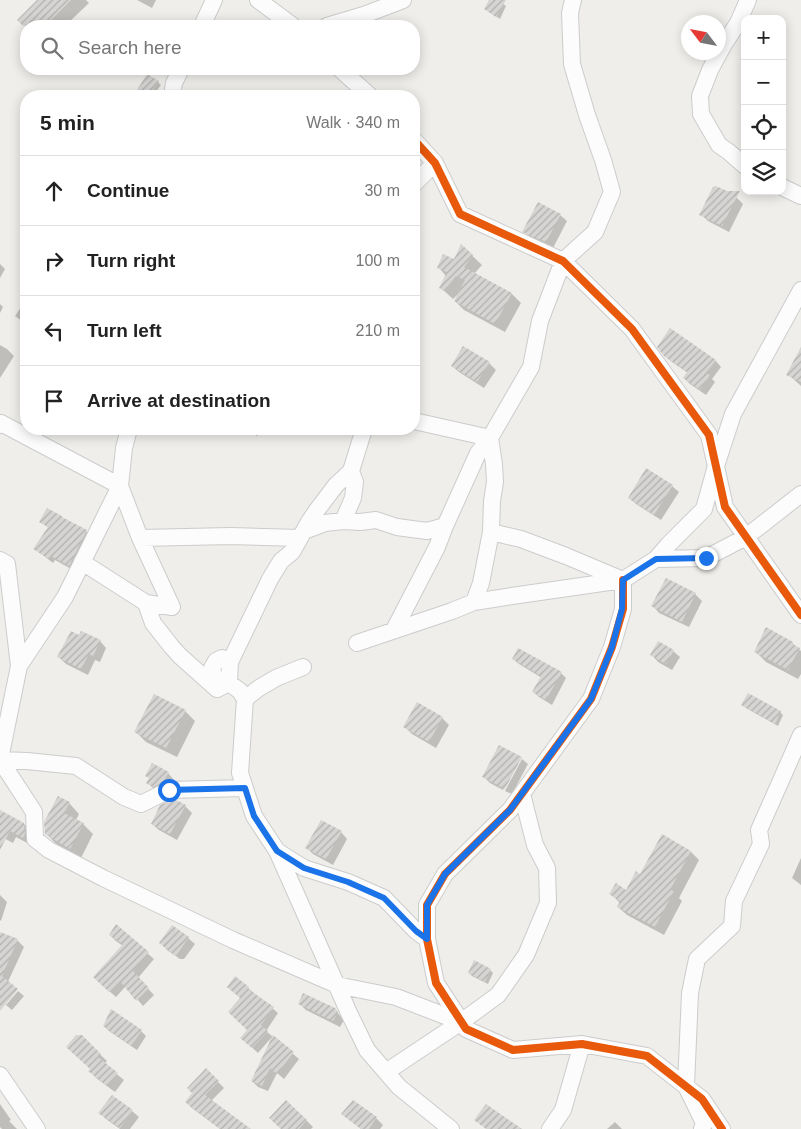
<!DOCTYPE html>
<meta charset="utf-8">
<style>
body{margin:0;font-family:Arial,sans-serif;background:#f6f6f6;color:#222}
.controls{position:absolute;right:15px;top:15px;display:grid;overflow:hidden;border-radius:10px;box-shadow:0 2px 12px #0003}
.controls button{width:45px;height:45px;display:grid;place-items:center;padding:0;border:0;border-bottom:1px solid #e0e0e0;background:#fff;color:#222;font:25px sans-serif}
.compass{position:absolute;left:681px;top:15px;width:45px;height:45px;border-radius:50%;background:#fff;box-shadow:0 2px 12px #0003;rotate:302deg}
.stop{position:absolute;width:15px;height:15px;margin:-11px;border:4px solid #1a73e8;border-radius:50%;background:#fff}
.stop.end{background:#1a73e8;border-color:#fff;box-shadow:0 1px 5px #0008}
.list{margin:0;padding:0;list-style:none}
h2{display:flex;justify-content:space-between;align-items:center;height:65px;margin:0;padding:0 20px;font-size:21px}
h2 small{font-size:16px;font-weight:400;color:#767676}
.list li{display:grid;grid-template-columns:32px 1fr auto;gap:15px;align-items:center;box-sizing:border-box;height:70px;padding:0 20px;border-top:1px solid #e0e0e0}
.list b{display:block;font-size:19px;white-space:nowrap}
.list em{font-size:16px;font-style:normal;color:#767676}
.icon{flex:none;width:28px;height:28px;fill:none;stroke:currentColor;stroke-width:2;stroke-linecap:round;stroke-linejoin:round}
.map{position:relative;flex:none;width:801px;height:1129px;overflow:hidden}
.search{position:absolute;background:#fff;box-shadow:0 2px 12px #0003;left:20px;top:20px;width:400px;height:55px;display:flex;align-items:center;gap:12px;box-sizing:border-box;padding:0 18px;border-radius:20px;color:#767676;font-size:19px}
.panel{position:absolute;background:#fff;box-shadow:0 2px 12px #0003;left:20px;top:90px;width:400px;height:345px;border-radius:20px}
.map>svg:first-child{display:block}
.shadow{fill:#0003}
.building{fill:url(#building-hatch)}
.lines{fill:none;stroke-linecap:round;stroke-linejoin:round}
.minor-casing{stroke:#cbcccc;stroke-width:18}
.minor{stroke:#fdfcfc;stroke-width:16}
.cycleway-casing{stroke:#fff;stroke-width:11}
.cycleway{stroke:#e8590c;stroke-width:8}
.route{stroke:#1a73e8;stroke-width:6}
</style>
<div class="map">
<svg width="801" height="1129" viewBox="0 0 801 1129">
<defs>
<pattern id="building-hatch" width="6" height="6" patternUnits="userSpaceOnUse" patternTransform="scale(1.25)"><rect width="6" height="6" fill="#d6d5d3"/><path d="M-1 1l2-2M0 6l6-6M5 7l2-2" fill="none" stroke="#b1b0af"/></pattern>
</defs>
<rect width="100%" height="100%" fill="#efeeea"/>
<path class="shadow" d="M 38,0 L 86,0 L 89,3 L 65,26 L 26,26 L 26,27 L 19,20 Z
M 137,0 L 156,0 L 152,8 Z
M 491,0 L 498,0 L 506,6 L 500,19 L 485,9 Z
M 158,82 L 161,85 L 153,96 L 147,96 L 141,92 Z
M 715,186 L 737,198 L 743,204 L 729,232 L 708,221 L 701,214 Z
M 560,215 L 567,221 L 553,248 L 531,238 L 524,231 Z
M 462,246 L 482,265 L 474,274 L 512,294 L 521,303 L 505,332 L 464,310 L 455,301 L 459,294 L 458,294 L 453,299 L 440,287 L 446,276 L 439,268 L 455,260 Z
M 0,264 L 5,269 L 0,278 Z
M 0,304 L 3,307 L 0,313 Z
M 21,307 L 26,310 L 26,324 L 15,316 Z
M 0,345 L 7,349 L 14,356 L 0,378 Z
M 801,350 L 801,386 L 788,374 Z
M 665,356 L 715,360 L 721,367 L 712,379 L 715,382 L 706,395 L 690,384 L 684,378 L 688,373 L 672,362 Z
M 489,363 L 496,370 L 484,388 L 459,372 L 452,366 Z
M 245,429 L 262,429 L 257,436 Z
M 672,486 L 679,492 L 661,520 L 636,504 L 629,498 Z
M 41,522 L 86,531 L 90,536 L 73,570 L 55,560 L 53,563 L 35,549 L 49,528 Z
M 666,579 L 696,595 L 702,601 L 689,627 L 659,613 L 653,606 Z
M 80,636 L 100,641 L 106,648 L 100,662 L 95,660 L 88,675 L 66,664 L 59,657 Z
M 792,643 L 801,651 L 801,674 L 798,679 L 766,662 L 756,652 Z
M 673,651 L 680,657 L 672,670 L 658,662 L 652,655 Z
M 513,659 L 561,673 L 566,678 L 552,705 L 539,697 L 534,692 L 542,678 L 519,664 Z
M 743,705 L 780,712 L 783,715 L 778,726 L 746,708 Z
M 185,711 L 195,721 L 177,757 L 146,742 L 136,732 Z
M 442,718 L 449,725 L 436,748 L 412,734 L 405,727 Z
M 500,746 L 522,758 L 520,758 L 503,790 L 490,783 L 484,777 Z
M 522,759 L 528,764 L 512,794 L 505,791 Z
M 168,773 L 174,780 L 170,788 L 154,789 L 148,783 L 150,779 Z
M 69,803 L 79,814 L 76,820 L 83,824 L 93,834 L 81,858 L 56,844 L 46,833 Z
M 185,806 L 192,813 L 177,840 L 159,830 L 152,824 Z
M 0,812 L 24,824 L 31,831 L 29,844 L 16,837 L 13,843 L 0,836 Z
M 341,832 L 347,839 L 333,865 L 313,854 L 307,848 Z
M 662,836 L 691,852 L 699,860 L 679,898 L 682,901 L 664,935 L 627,915 L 618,907 L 620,903 L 611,894 L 626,892 L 640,875 Z
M 801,858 L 801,885 L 792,878 Z
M 0,895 L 7,902 L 1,921 L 0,920 Z
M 116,926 L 154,959 L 138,978 L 154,995 L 143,1006 L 126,986 L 116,997 L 100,983 L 123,946 L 116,941 L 110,935 Z
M 0,933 L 17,940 L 24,947 L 0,999 Z
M 188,938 L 195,944 L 184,959 L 180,959 L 167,950 L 161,943 Z
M 490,970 L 493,973 L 488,984 L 472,976 L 469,973 Z
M 228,987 L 248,988 L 278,1013 L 266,1031 L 299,1059 L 284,1079 L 277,1073 L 268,1091 L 258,1087 L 252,1081 L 272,1037 L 258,1053 L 242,1038 L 249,1030 L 241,998 Z
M 18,991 L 24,996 L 12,1010 L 6,1005 Z
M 299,1003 L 334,1009 L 344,1020 L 340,1027 L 306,1010 Z
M 104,1026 L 141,1031 L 146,1036 L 137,1050 L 109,1031 Z
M 79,1035 L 107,1061 L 104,1064 L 124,1080 L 115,1092 L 96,1078 L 90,1071 L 92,1069 L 68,1047 Z
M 206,1070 L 224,1088 L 211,1101 L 246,1129 L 220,1129 L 192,1108 L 186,1102 L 194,1093 Z
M 353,1101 L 376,1118 L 383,1125 L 380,1129 L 361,1129 L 343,1114 Z
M 0,1104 L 11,1120 L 9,1121 L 17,1129 L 2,1129 L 0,1127 Z
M 132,1111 L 139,1117 L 130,1129 L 120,1129 L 106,1119 L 100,1113 Z
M 306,1120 L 313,1127 L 311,1129 L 282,1129 Z
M 615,1122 L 622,1129 L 607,1129 Z"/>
<path class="building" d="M 37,0 L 71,0 L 45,26 L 23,26 L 17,20 Z
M 489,0 L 506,0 L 496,17 L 484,9 Z
M 147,74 L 159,81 L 148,96 L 137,90 Z
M 713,187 L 718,187 L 727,191 L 740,191 L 722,226 L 699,215 Z
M 538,202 L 561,214 L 546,242 L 522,232 Z
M 461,244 L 473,255 L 464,267 L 512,293 L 495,324 L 454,301 L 465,280 L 456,276 L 444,291 L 439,288 L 447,272 L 437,268 L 443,254 L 454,259 Z
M 670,328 L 716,360 L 706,373 L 710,375 L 700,390 L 683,378 L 687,372 L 664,356 L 657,347 Z
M 463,346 L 490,362 L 477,382 L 451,366 Z
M 801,347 L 801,382 L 786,375 Z
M 646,468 L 673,485 L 654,515 L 628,498 Z
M 47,508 L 62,516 L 62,517 L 87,530 L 69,566 L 51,556 L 49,559 L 33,549 L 48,527 L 39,522 Z
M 666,578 L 696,593 L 682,622 L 651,606 Z
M 766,627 L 793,642 L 792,644 L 800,648 L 788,670 L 754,652 Z
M 71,631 L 79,635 L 81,631 L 101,640 L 93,656 L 89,654 L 81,669 L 57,657 Z
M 658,641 L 674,650 L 666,664 L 650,655 Z
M 518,648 L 562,672 L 546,700 L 532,692 L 541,676 L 512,659 Z
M 748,693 L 781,711 L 775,724 L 741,705 Z
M 154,694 L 186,710 L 166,748 L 134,732 Z
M 417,702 L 443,717 L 429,742 L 403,727 Z
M 499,745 L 522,757 L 505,789 L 482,777 Z
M 152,763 L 169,772 L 163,782 L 153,787 L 146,783 L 149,778 L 145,776 Z
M 58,796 L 70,802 L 64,813 L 84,823 L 70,849 L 45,834 L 44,822 Z
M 171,800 L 176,800 L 186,805 L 170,834 L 151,824 L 160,805 Z
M 0,810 L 24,823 L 25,834 L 23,838 L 10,831 L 0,850 Z
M 321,820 L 342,831 L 326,859 L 305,848 Z
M 662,834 L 691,851 L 670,890 L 674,891 L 655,927 L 617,907 L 620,901 L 609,894 L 616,883 L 626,890 L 636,871 L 640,874 Z
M 116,924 L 149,952 L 133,971 L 149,988 L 136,1001 L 120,981 L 109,992 L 93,977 L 123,944 L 109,935 Z
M 172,925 L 189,937 L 176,956 L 159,943 Z
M 0,932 L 18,939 L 2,976 L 18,989 L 0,1011 Z
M 474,960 L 491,969 L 485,982 L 468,973 Z
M 235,976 L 249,987 L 248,989 L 274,1007 L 261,1025 L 268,1031 L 252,1048 L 240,1038 L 247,1030 L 228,1012 L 240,998 L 227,987 Z
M 303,993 L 335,1008 L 338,1012 L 333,1021 L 298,1004 Z
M 111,1009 L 142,1030 L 131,1046 L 103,1026 Z
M 76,1035 L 82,1035 L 101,1054 L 98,1057 L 118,1073 L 107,1086 L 88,1071 L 90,1069 L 66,1047 Z
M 273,1035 L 294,1052 L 277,1074 L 270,1068 L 262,1086 L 251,1081 Z
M 206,1068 L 219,1081 L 205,1095 L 251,1129 L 220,1129 L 185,1102 L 192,1093 L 187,1088 Z
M 112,1095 L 133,1110 L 120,1128 L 98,1113 Z
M 286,1100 L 307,1120 L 299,1129 L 281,1129 L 269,1118 Z
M 353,1100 L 377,1117 L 369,1129 L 361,1129 L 341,1114 Z
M 486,1104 L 522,1129 L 486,1129 L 474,1120 Z"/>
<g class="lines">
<defs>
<path id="minor" d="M 258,0 L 293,26
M 202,26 L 214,0
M 327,26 L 364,15 L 403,0
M 340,69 L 370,96
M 172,96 L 174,83 L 181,69
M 414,140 L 435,163 L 460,214 L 563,261 L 632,329 L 709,435 L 725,507 L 801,615
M 745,166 L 729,152 L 719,145 L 701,114 L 700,96 L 710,70 L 724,44 L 738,23 L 748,0
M 414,184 L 435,163
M 782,187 L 801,196
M 414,421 L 490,438 L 531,367 L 540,321 L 563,261 L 595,232 L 612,192 L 603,160 L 587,115 L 572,64 L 570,13 L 573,0
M 0,425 L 1,423 L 120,486 L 140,538 L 172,607 L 146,603 L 82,562
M 343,521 L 353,498 L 355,482 L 351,471
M 304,531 L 325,523 L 343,521 L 360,522 L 376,520 L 397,527 L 427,531 L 445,526 L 478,453 L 490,438 L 494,464 L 495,482 L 492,501 L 491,532 L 481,583 L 474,602 L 452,611 L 357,643
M 491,532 L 521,539 L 566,556 L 623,580
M 140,538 L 231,536 L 300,538
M 656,559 L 706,558 L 746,537 L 801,494
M 0,560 L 7,564 L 19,666 L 0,759
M 623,580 L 623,609 L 612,647 L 591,699 L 510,810 L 445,874 L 427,905 L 427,939 L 436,983 L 466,1029 L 513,1050 L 582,1044 L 647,1056 L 702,1099 L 722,1129
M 474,602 L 512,596 L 623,580 L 656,559 L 669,544 L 704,509 L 716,466 L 733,414 L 801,290
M 146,603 L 153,623 L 171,646 L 180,656 L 217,689 L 229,683 L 230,662 L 222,658 L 216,661 L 212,668 L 217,689
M 394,630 L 437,547 L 445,526
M 230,662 L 270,579 L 281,561 L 292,552 L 309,522 L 317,510 L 336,485 L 351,471 L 364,429
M 19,666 L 65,597 L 120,486 L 124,448 L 129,429
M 229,683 L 240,691 L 245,699 L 240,773 L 254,816 L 277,851 L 304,868 L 348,882 L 384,898 L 416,931 L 427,939
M 245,699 L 259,688 L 276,678 L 303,667
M 0,760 L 34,812 L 35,839 L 49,850 L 103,878 L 233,940 L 337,985 L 396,997 L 461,1022
M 0,760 L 27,761 L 76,766 L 124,797 L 141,804 L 169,790 L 245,788
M 277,851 L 349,1013 L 367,1050 L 399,1087 L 451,1129
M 386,1072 L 461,1022 L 498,995 L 526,955 L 548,903 L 547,868 L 535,845 L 522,794
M 0,1075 L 37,1129
M 550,1129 L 563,1110 L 582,1044
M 702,1129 L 704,1123 L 686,1086 L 690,993 L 697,959 L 732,926 L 734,901 L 761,844 L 759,830 L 801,735"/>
</defs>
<use href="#minor" class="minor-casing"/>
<use href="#minor" class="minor"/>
<defs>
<path id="cycleway" d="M 414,140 L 435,163 L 460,214 L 563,261 L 632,329 L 709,435 L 725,507 L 801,615
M 623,580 L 623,609 L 612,647 L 591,699 L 510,810 L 445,874 L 427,905 L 427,939 L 436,983 L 466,1029 L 513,1050 L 582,1044 L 647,1056 L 702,1099 L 722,1129"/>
</defs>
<use href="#cycleway" class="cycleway-casing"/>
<use href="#cycleway" class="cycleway"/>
</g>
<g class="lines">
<path class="route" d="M 169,790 L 245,788 L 254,816 L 277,851 L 304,868 L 348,882 L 384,898 L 416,931 L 427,939 L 427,905 L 445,874 L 510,810 L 591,699 L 612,647 L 622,609 L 623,580 L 656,559 L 706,558"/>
</g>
</svg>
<div class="controls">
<button>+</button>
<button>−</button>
<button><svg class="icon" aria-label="locate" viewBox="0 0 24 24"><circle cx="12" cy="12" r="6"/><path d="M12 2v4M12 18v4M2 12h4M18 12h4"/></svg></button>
<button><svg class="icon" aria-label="layers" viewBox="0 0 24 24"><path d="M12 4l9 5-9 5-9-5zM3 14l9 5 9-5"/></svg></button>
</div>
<svg class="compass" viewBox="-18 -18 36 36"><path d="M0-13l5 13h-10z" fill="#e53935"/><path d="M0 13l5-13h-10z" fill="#767676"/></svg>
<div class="stop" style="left:169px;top:790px"></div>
<div class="stop end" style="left:706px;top:558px"></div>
<div class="search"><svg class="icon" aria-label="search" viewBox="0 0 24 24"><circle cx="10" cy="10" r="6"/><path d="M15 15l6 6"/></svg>Search here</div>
<section class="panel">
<h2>5 min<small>Walk · 340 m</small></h2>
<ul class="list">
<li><svg class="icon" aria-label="ahead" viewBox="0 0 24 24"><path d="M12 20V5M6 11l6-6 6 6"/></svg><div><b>Continue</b></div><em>30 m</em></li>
<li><svg class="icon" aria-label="right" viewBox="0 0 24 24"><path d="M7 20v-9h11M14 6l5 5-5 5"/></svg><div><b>Turn right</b></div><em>100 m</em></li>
<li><svg class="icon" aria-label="left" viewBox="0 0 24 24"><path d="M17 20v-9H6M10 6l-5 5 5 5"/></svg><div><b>Turn left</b></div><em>210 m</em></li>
<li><svg class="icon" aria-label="arrive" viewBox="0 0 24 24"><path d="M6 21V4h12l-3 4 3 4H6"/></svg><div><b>Arrive at destination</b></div></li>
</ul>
</section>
</div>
